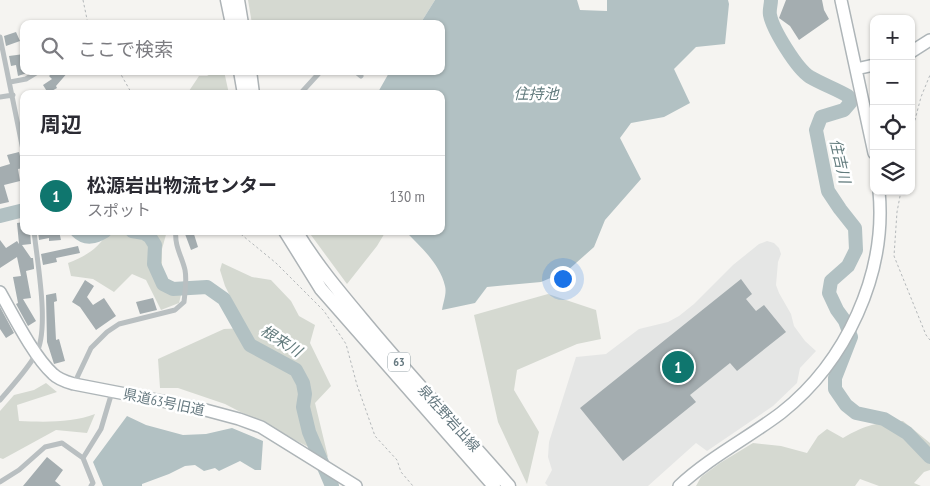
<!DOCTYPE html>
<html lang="ja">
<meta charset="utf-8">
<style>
body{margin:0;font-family:"PT Sans Narrow","Noto Sans JP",sans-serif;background:#f2f2f3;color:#2b2b33}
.controls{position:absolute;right:15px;top:15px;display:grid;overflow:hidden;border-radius:10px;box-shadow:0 1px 4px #0004}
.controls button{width:45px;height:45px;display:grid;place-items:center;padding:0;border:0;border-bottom:1px solid #e1e1e2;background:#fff;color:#2b2b33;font:25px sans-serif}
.you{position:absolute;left:562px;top:278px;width:18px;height:18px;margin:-12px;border:4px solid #fff;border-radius:50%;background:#1a73e8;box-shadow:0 0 0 8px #1a73e833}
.badge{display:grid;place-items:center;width:32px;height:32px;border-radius:50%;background:#0f766e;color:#fff;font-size:16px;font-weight:700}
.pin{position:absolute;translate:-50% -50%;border:2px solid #fff;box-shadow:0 1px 5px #0006}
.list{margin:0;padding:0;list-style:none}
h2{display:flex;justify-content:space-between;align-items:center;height:65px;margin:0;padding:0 20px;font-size:21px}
h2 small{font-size:16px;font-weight:400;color:#7c7c81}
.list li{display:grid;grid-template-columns:32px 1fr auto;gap:15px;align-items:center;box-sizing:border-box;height:80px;padding:0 20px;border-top:1px solid #e1e1e2}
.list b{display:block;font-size:19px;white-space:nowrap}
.list p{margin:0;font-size:16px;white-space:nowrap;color:#7c7c81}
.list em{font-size:16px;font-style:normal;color:#7c7c81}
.icon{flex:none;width:28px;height:28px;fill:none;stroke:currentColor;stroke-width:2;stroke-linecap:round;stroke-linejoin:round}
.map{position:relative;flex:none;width:930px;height:486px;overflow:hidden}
.search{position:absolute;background:#fff;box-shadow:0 1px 4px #0004;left:20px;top:20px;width:425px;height:55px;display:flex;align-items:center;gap:12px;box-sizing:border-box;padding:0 18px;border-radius:10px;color:#7c7c81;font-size:19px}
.panel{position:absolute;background:#fff;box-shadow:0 1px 4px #0004;left:20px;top:90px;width:425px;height:145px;border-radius:10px}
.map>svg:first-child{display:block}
.built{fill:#e5e6e5}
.green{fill:#d5d9d1}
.water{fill:#b2c1c3}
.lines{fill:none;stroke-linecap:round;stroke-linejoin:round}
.river{stroke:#b2c1c3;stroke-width:14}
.building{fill:#a4adb0}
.secondary-casing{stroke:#aeb5b8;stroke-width:14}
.primary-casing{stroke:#adb3b6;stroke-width:15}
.path{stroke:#b4b8ba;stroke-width:1;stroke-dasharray:2.5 2.5;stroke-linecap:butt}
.street{stroke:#b9bfc1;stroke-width:5}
.secondary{stroke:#fff;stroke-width:11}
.primary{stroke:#fff;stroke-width:12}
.labels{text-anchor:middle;stroke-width:5;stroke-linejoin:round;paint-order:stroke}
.shield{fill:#fff;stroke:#94a1a6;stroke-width:1}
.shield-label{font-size:12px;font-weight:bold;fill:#667980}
.street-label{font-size:14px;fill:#667980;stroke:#fff}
.water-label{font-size:15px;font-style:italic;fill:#627b7d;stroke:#fff}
</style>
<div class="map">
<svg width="930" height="486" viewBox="0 0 930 486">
<rect width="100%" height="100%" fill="#f5f4f1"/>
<path class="built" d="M 767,241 L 774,243 L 779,248 L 781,254 L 778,262 L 776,285 L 779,293 L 791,314 L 794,326 L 805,341 L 816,351 L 800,368 L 797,383 L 773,406 L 707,451 L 696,443 L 648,486 L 548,486 L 545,483 L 552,470 L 548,457 L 549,442 L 576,357 L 606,354 L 639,329 L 668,322 L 679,316 L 694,304 L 733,265 L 759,244 Z"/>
<path class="green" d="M 248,0 L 435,0 L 420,24 L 252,24 Z
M 216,71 L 224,71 L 229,94 L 187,94 L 199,76 L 207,76 Z
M 109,231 L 167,231 L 162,249 L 162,273 L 181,295 L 179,303 L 161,310 L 146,280 L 132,274 L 114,292 L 93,279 L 71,276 L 68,263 C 86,256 98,249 109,231 Z
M 308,231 L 386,231 L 377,246 L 347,284 Z
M 222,263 L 252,277 L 271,280 L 291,301 L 299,316 L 315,325 L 310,343 L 331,386 L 315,403 L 328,457 L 225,404 L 178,388 L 160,388 L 158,359 L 224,329 L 246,328 L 225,286 L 220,270 Z
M 548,294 L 596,310 L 601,339 L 577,344 L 517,370 L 514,390 L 539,432 L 527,484 L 498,422 L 474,315 Z
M 46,383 L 57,392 L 17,405 L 19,421 C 43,422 73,423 95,414 L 87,433 L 56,430 L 3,459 L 0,458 L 0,411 L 14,395 L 34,390 Z
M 903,421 L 930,443 L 930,470 L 924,472 L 914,483 L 921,486 L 879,486 L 860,479 L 855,486 L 696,486 L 701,477 L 720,463 L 753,443 L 781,446 L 807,453 L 818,436 L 827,429 L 843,438 C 867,424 876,423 903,421 Z"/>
<path class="water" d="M 435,0 L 577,0 L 580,10 L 607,11 L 607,0 L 728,0 L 729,4 L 725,44 L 696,47 L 674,69 L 690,103 L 664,117 L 631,123 L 620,138 L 641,179 L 605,220 L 594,247 L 567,271 L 541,282 L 487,287 L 475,303 L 442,310 C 443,303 447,293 445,286 C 440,264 421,247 405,231 L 441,231 L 441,94 L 377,94 L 390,71 L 441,71 L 441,24 L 420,24 Z
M 127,416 L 146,425 L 183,435 L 206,434 L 232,428 L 263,441 L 261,470 L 255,470 L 240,461 L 219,471 L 215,468 L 204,471 L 195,465 L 185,466 L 169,474 L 142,484 L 142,486 L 103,486 L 93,462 Z"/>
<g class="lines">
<path class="river" d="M 771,0 C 771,5 769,10 770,15 C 773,30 797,69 810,77 C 822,84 836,89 848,96 L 850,103 L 844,110 L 821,117 L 816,130 L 828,191 L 840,209 L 855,228 L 856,250 L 848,266 L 831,281 L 829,293 L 837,310 L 845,321 L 851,337 L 835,378 L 835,389 L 846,405 L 856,413 L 884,419 L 907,433 L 930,457
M 0,216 L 24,210
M 77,231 C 86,240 95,237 105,231
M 132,231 L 144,233 L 150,237 L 155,245 L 154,264 L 163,284 L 173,289 L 207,287 L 224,299 L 250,345 L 296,370 L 303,383 L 305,394 L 303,407 L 309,432 L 332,486"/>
</g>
<path class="building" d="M 786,0 L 822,0 L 824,10 L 829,19 L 799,40 L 790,26 L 779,18 Z
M 16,32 L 20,41 L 6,46 L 4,36 Z
M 24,54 L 24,71 L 26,71 L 27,73 L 18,76 L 16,65 L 11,66 L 9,56 Z
M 54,71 L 69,71 L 56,86 L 57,88 L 48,93 L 43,85 L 52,79 L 49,76 Z
M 19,152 L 23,168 L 18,169 L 20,181 L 4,185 L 9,202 L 0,204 L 0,167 L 10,164 L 7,155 Z
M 24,222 L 24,231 L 30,231 L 31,244 L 22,245 L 31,258 L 33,258 L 34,267 L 34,269 L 26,271 L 31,298 L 23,299 L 36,321 L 28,326 L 16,304 L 18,303 L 13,277 L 21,276 L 17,257 L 0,268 L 0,240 L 6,248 L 17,241 L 19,244 L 17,223 Z
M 38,231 L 59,231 L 61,240 L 49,241 L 49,238 L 39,240 Z
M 193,231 L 198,247 L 191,250 L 185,234 Z
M 78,246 L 80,253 L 56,258 L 57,262 L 43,265 L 41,254 Z
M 741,279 L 752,294 L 746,299 L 756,311 L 764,305 L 786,332 L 737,371 L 730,363 L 690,395 L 696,402 L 623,461 L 580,408 Z
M 85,280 L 94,286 L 87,297 L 93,305 L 104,298 L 116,316 L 96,330 L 80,307 L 72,302 Z
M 56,293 L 57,301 L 54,302 L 56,340 L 59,339 L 65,361 L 54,364 L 47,342 L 46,295 Z
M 153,298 L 157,310 L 140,314 L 136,302 Z
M 0,307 L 14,333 L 6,338 L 0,329 Z
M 47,457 L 63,470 L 55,481 L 61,486 L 23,486 Z"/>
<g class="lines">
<defs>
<path id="secondary" d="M 841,0 L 874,153
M 911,52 L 930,40
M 856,69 L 874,65
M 0,292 C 13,315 34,357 53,374 C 59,380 67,382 74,384 L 198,408 L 239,419 L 261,427 L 356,486
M 679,486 C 710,457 748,438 781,413 C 846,362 887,274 879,191"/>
<path id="primary" d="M 227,0 L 232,24
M 238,0 L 242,24
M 240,71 L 244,94
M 250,71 L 253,94
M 285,231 L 321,289 L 494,486
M 296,231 C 317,266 342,295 368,326 C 413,380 462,432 509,486"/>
</defs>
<use href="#secondary" class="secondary-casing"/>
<use href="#primary" class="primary-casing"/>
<path class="path" d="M 83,0 L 88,24
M 119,71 L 132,94
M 911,135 L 921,97 L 930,75
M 901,191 L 897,212 L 894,256 L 926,335 L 930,340
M 237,231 L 276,263 L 324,311 L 346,344 L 357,385 L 375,436 L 397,460 L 401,472 L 413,486"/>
<path class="street" d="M 0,37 L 24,155
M 355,71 L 361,76
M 10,82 L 26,79 L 39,71
M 300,94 L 321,71
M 0,97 L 13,95
M 74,384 L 91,348 L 107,332 L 119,324 L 175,310 L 184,302 C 185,292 187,280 185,270 C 182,257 174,245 176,231
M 0,400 C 12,386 27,370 36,354 C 50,329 37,261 34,231
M 83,458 L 101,429 L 112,392
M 0,482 L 19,470 L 45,447 L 62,443 L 83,458 L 93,483 L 91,486"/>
<use href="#secondary" class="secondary"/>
<use href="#primary" class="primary"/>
</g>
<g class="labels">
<rect class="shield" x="388" y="352.5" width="22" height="19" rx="4"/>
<g class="shield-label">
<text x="399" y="366">63</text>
</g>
<g class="street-label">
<text transform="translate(164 402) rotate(12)" y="5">県道63号旧道</text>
<text transform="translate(449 418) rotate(48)" y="5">泉佐野岩出線</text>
</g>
<g class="water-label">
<text x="536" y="99">住持池</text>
<text transform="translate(840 161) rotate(77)" y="5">住吉川</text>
<text transform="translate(281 341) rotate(32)" y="5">根来川</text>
</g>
</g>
</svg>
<div class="controls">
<button>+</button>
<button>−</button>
<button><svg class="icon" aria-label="locate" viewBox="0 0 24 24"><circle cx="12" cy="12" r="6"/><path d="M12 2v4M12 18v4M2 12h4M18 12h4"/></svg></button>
<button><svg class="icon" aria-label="layers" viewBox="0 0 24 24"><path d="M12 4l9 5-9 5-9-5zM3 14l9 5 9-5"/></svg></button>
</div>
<div class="you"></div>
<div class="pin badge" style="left:678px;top:367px">1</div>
<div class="search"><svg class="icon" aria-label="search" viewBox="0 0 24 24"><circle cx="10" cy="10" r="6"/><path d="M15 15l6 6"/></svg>ここで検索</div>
<section class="panel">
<h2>周辺<small></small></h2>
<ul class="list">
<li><span class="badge">1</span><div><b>松源岩出物流センター</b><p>スポット</p></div><em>130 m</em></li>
</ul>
</section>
</div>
